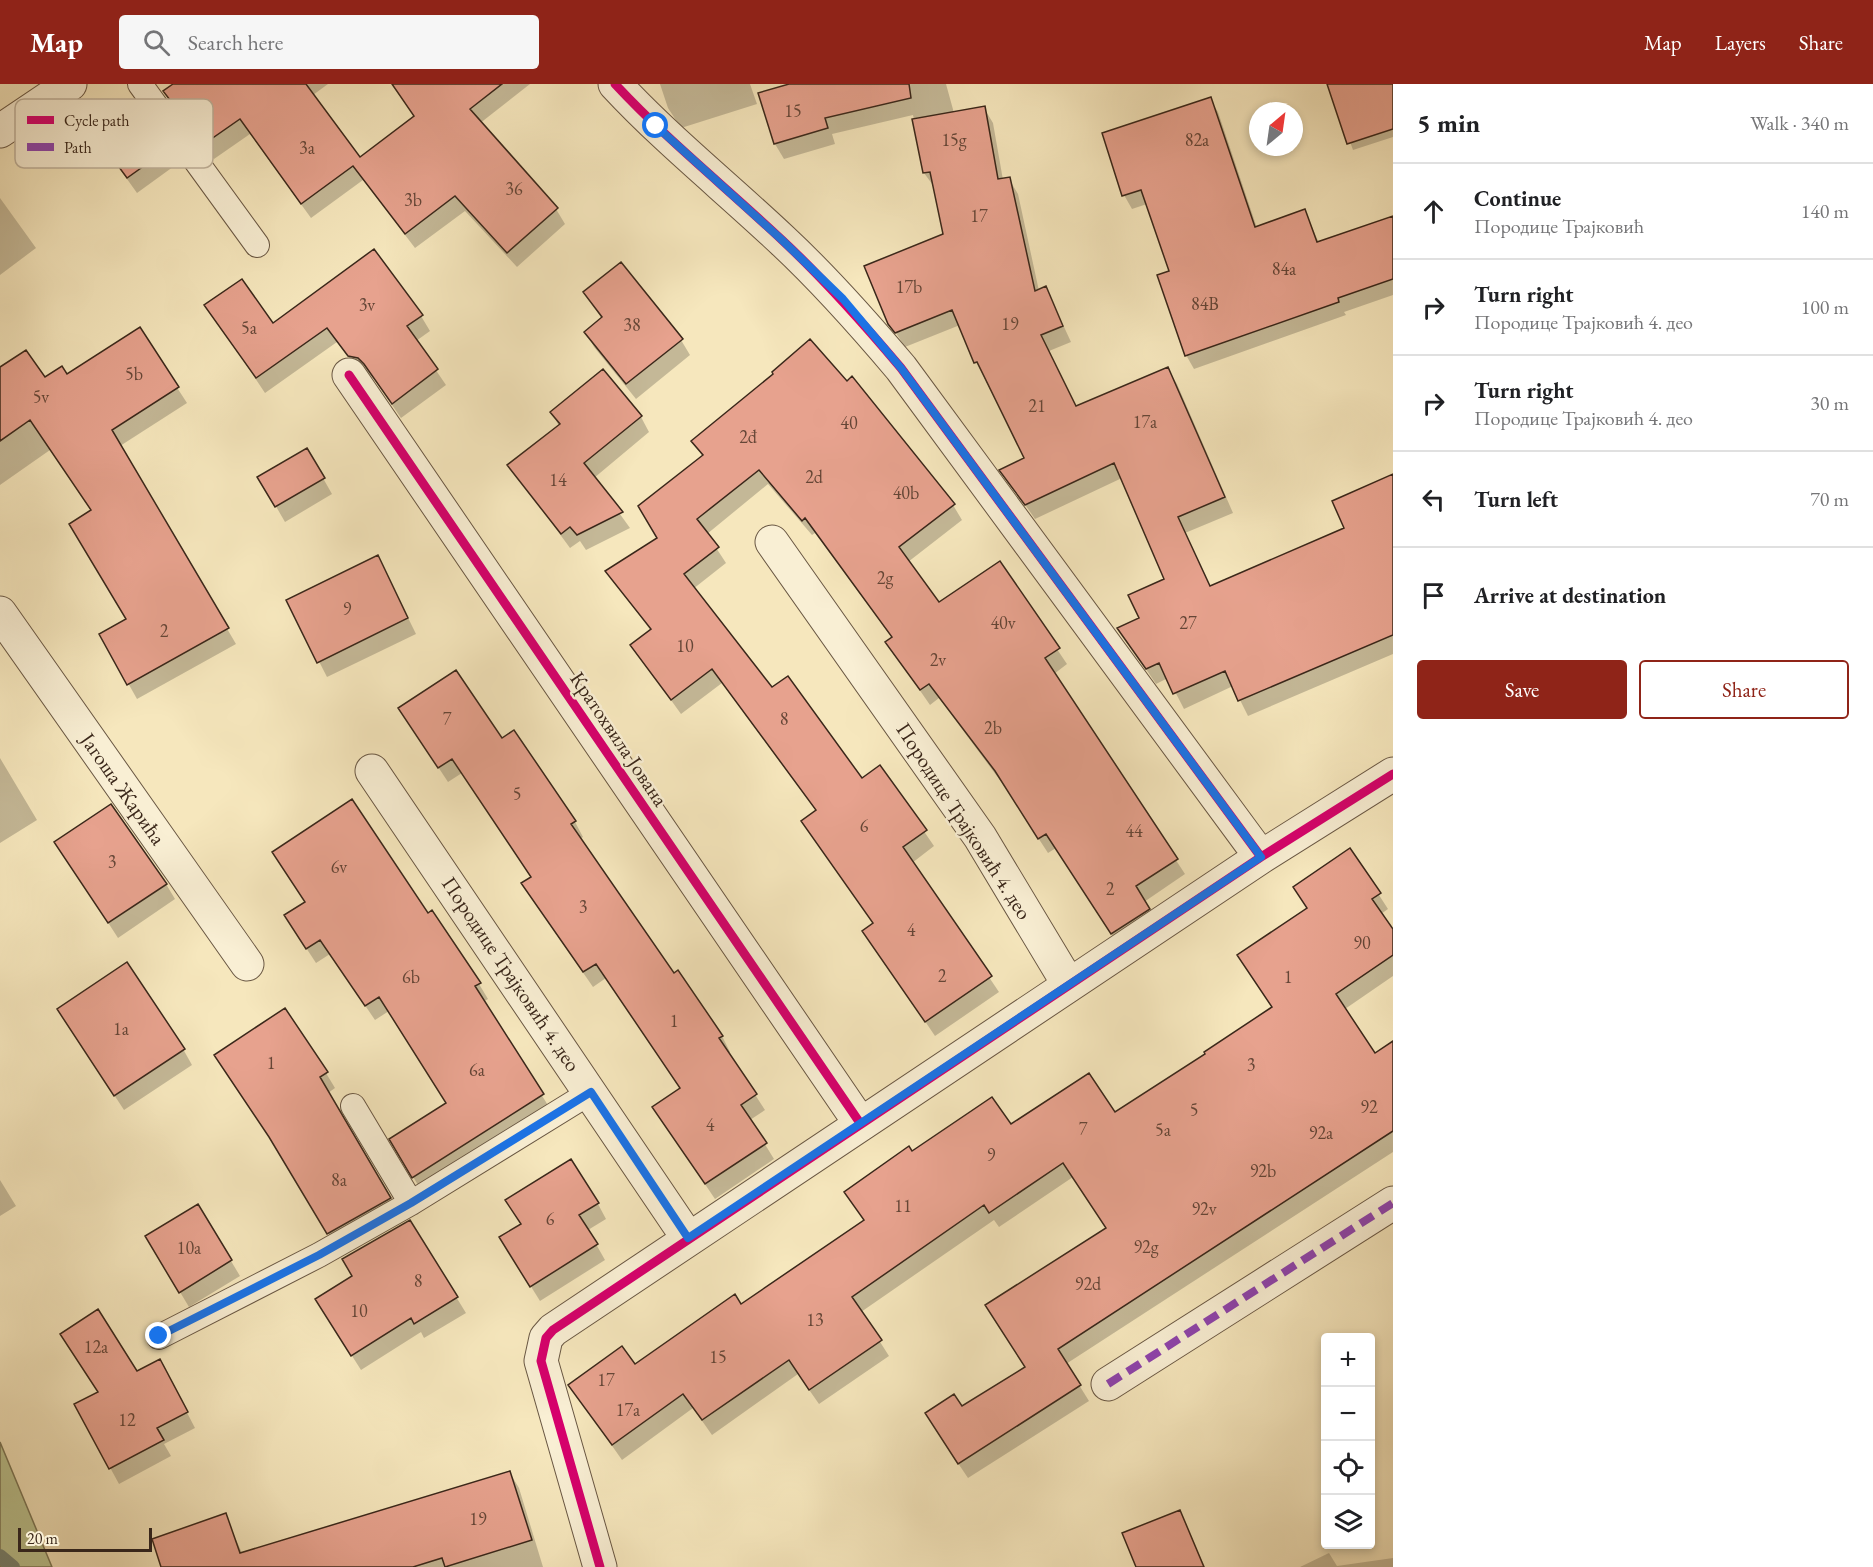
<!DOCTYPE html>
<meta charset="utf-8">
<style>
body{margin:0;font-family:"EB Garamond",serif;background:#f6f6f6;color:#202124}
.controls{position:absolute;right:18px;bottom:18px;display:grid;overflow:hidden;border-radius:6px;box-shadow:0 3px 9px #0003}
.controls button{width:54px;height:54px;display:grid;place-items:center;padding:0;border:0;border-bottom:2px solid #e0e0e0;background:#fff;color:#202124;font:30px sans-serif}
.compass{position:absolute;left:1249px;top:18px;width:54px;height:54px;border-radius:50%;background:#fff;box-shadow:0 3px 9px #0003;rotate:29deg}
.scale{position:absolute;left:18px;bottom:15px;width:134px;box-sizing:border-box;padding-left:6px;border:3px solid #3a271a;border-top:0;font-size:16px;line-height:21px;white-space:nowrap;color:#3a271a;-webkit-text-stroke:4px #f9efd4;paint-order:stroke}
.stop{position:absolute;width:18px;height:18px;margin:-14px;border:4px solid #1a73e8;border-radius:50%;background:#fff}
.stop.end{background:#1a73e8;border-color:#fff;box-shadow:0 2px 6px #0008}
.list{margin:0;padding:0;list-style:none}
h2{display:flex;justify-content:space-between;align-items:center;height:78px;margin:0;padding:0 24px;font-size:26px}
h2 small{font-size:20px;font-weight:400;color:#757577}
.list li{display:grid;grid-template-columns:39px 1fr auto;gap:18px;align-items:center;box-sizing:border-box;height:96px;padding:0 24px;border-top:2px solid #e0e0e0}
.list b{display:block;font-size:22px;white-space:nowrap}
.list p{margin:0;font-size:20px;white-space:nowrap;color:#757577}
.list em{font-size:20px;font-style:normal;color:#757577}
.actions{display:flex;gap:12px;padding:18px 24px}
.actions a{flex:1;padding:14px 0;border:2px solid #8f2418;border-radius:6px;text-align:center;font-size:21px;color:#8f2418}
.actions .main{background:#8f2418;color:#fff}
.icon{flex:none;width:33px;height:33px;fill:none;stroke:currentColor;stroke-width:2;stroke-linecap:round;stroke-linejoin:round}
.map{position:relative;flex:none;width:1393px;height:1483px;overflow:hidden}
header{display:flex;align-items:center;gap:36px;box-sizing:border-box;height:84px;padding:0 30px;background:#8f2418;color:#fff}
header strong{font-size:28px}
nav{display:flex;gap:33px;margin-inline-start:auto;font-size:21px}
.search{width:420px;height:54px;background:#f6f6f6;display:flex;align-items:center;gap:15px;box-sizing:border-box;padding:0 21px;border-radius:6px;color:#757577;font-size:22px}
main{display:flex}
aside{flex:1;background:#fff}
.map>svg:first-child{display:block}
.green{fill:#bcc591;stroke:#7b7656;stroke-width:1.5}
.shadow{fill:#0003}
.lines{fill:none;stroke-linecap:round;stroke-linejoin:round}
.stream{stroke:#768372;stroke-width:14}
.building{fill:#e7a28e;stroke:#3a271a;stroke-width:1.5}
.service-casing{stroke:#695743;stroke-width:26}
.minor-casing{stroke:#695743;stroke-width:35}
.service{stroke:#f9efd4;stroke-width:24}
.minor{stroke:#f9efd4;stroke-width:33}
.quiet{stroke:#8e44ad;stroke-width:8;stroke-dasharray:15 8;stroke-linecap:butt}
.cycleway-casing{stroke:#f9efd4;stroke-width:13}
.cycleway{stroke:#d6006c;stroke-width:9}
.route{stroke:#1a73e8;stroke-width:8}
.labels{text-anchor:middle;stroke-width:5;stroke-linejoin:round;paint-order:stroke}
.number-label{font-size:18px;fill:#654637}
.street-label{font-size:21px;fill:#3a271a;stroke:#f9efd4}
.key{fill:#f9efd4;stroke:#c0b39c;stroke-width:1.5}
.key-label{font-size:16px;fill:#3a271a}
</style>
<header>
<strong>Map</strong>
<div class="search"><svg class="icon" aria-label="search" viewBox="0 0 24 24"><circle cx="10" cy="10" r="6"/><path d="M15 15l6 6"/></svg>Search here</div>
<nav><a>Map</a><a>Layers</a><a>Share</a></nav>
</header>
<main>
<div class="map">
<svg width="1393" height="1483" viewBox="0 0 1393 1483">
<rect width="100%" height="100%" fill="#f6e7bd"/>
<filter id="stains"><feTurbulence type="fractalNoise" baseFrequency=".00333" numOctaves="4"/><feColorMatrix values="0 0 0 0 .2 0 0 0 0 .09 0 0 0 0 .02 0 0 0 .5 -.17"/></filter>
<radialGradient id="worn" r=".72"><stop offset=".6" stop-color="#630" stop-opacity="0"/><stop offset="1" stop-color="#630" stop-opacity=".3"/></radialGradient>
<path class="green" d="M 0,1358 L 52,1483 L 0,1483 Z"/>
<path class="shadow" d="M 176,0 L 328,0 L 313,11 L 359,75 L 415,33 L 391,0 L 530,0 L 479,40 L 556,125 L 565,140 L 517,183 L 465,127 L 415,164 L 363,96 L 311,134 L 250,50 L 214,75 L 165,8 Z
M 660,0 L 750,0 L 757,20 L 681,44 L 668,24 Z
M 794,0 L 946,0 L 954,29 L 984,24 L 993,39 L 1003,96 L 1009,95 L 1018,110 L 1039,207 L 1046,204 L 1071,258 L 1049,267 L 1077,324 L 1168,285 L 1177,300 L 1233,429 L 1185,449 L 1210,503 L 1346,445 L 1385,395 L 1393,409 L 1393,570 L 1248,632 L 1233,602 L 1184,625 L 1168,594 L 1156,600 L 1119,545 L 1141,535 L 1166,495 L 1122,394 L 1035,435 L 1001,386 L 1026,375 L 976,278 L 960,241 L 905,263 L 890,240 L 945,150 L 935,104 L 924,89 L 913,31 L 832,50 L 835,60 L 784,75 L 775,60 L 760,10 Z
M 1329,0 L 1393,0 L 1393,53 L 1353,66 Z
M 1210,15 L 1218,28 L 1257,144 L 1305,127 L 1319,159 L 1393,134 L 1393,211 L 1344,228 L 1346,231 L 1194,285 L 1186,271 L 1171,188 L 1147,120 L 1132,125 L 1124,111 Z
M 139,26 L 177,80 L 137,109 L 102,60 Z
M 0,114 L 36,164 L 0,191 Z
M 585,209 L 681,256 L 690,271 L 636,315 L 594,263 L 586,248 L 602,235 Z
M 206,221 L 273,241 L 421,232 L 430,247 L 416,257 L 446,301 L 401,334 L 375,296 L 368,289 L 359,287 L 337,258 L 265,309 Z
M 139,245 L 187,319 L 120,362 L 236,560 L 137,615 L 101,551 L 128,536 L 92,428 L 50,366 L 0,401 L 0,285 L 45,295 L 67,292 Z
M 552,329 L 641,333 L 649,348 L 594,394 L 630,444 L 586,466 L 580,457 L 570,464 L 509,381 L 559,342 Z
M 693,357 L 953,421 L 962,436 L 908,478 L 939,520 L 999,479 L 1067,580 L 1054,590 L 1185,790 L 1144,818 L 1158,840 L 1121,865 L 1056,764 L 1048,769 L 1005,703 L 939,614 L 930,621 L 887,559 L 893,555 L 815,449 L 812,451 L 768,400 L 707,450 L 726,479 L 693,505 L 772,605 L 862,696 L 880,683 L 934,762 L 912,779 L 999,908 L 935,952 L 864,847 L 874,840 L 803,738 L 817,728 L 722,599 L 681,630 L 632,562 L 651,547 L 607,488 L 659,454 L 703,373 Z
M 307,366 L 332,410 L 285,438 L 259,393 Z
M 386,489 L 416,550 L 327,593 L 288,517 Z
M 409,639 L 502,656 L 575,738 L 583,753 L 580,755 L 674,891 L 722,952 L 730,968 L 728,969 L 765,1026 L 750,1036 L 774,1075 L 715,1115 L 663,1038 L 681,1005 L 606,894 L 593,903 L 532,815 L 532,794 L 462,689 L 448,698 Z
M 0,674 L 37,736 L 0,759 Z
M 56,758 L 166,800 L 175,815 L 118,854 Z
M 1350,766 L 1388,825 L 1381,830 L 1393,848 L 1393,892 L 1345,925 L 1375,971 L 1386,963 L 1393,974 L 1393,1068 L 1066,1280 L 1089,1317 L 968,1394 L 935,1345 L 962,1324 L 1026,1284 L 1107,1145 L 1073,1093 L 999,1143 L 994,1136 L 861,1228 L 889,1272 L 819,1320 L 798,1290 L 712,1351 L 693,1324 L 622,1376 L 570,1302 L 635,1282 L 741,1222 L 865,1138 L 846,1108 L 912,1069 L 1010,1042 L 1114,1030 L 1207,970 L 1273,924 L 1308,825 Z
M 274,769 L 427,831 L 479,900 L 488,915 L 483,918 L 551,1026 L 422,1108 L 391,1055 L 447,1019 L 389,927 L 375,936 L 330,870 L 316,879 L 295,847 L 306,819 Z
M 68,941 L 183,965 L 192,981 L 124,1026 Z
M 225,987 L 326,989 L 335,1004 L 328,1009 L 399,1130 L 337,1164 L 280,1069 Z
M 0,1096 L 16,1122 L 0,1132 Z
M 598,1120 L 606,1135 L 588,1146 L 605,1176 L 540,1217 L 510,1169 L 522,1141 Z
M 198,1122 L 240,1192 L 189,1223 L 147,1153 Z
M 410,1138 L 466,1229 L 424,1254 L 421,1248 L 361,1286 L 326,1231 Z
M 137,1289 L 168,1292 L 195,1344 L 164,1360 L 171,1372 L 119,1400 L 76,1321 Z
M 510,1389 L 519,1404 L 543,1483 L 163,1483 L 154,1456 L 225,1431 L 242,1469 Z
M 1179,1428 L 1205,1483 L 1137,1483 L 1124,1449 Z
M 1329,1469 L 1337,1482 L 1393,1474 L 1393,1483 L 1300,1483 Z"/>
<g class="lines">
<path class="stream" d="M 0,1472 L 13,1483"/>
</g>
<path class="building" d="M 173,0 L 306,0 L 360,73 L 414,32 L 392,0 L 502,0 L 470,25 L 558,124 L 507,169 L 455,112 L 405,150 L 353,82 L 301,120 L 240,35 L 204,60 L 163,7 Z
M 789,0 L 909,0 L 911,14 L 825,34 L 828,44 L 774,60 L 758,9 Z
M 1327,0 L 1393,0 L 1393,45 L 1347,60 Z
M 1211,13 L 1255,143 L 1305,125 L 1317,158 L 1393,132 L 1393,195 L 1338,214 L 1339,218 L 1185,272 L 1157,191 L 1169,187 L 1141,106 L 1122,112 L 1102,49 Z
M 129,18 L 135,27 L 140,24 L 169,64 L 127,94 L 91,45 Z
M 985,22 L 998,95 L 1010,93 L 1035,207 L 1046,202 L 1063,242 L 1041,251 L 1076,322 L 1168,283 L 1225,413 L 1178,433 L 1210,502 L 1344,444 L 1332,417 L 1393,390 L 1393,551 L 1238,617 L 1225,587 L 1173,610 L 1159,579 L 1146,585 L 1117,544 L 1139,534 L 1128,511 L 1164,495 L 1114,379 L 1025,421 L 999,386 L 1024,374 L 977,278 L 974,279 L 952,226 L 895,249 L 888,240 L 864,182 L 943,150 L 930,88 L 923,89 L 912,35 Z
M 374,165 L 423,231 L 407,242 L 438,285 L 392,320 L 364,280 L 358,274 L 348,272 L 327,244 L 256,294 L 204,221 L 242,195 L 273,239 Z
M 621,178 L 683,255 L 626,300 L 584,248 L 602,233 L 583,208 Z
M 140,243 L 179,303 L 112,346 L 229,544 L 127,601 L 99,550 L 126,535 L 69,440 L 91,426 L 30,336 L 0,357 L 0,283 L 26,266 L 45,293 L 62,282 L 67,290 Z
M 810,255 L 847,297 L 852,292 L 955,420 L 899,463 L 939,518 L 1000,477 L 1060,564 L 1045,574 L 1178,775 L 1136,802 L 1150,825 L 1111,850 L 1046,750 L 1038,755 L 995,687 L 929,600 L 920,606 L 885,558 L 892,553 L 805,434 L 802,437 L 759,386 L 697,435 L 719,463 L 684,490 L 772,603 L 788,592 L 862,694 L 880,681 L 927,746 L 903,763 L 992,892 L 925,938 L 862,847 L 873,839 L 801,737 L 816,726 L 712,585 L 671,616 L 630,561 L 651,545 L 605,487 L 657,454 L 638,422 L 703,371 L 691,357 L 773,290 L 772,288 Z
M 603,285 L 642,332 L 584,379 L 623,428 L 577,451 L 570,443 L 561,450 L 507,381 L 560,340 L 550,328 Z
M 307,364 L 325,394 L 275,423 L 257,393 Z
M 378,471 L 408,534 L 317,579 L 286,516 Z
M 456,586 L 502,654 L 514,646 L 576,737 L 571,740 L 674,889 L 678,886 L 723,952 L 719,954 L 757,1010 L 741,1021 L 767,1059 L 705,1100 L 652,1023 L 680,1004 L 596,880 L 583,888 L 521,799 L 531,793 L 452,675 L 438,684 L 398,624 Z
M 352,715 L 428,829 L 432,826 L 481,899 L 475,902 L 544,1010 L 412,1094 L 389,1055 L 446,1019 L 379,913 L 365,922 L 320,856 L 306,865 L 284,831 L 305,818 L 272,768 Z
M 111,720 L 167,800 L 108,839 L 54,758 Z
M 1350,764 L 1381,809 L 1372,815 L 1393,845 L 1393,871 L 1336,910 L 1375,969 L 1393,957 L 1393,1047 L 1058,1265 L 1081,1301 L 958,1380 L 925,1329 L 954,1310 L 962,1322 L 1025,1283 L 985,1221 L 1106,1144 L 1063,1079 L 989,1129 L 984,1121 L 852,1213 L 882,1256 L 809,1306 L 789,1276 L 702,1336 L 683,1310 L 612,1361 L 568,1301 L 622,1262 L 635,1280 L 735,1210 L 741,1220 L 864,1136 L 844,1108 L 909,1062 L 912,1067 L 992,1013 L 1011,1040 L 1089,989 L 1115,1028 L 1205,970 L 1204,968 L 1272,923 L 1237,871 L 1307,824 L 1293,803 Z
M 127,878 L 185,965 L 114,1012 L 57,925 Z
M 285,924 L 328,988 L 320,993 L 391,1114 L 327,1150 L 269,1053 L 214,971 Z
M 571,1075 L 599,1119 L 579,1131 L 598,1160 L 530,1203 L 499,1153 L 521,1140 L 505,1116 Z
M 198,1120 L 232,1176 L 179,1209 L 145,1152 Z
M 410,1136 L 458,1213 L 414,1240 L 411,1234 L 351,1272 L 315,1215 L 352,1192 L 342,1175 Z
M 98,1225 L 137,1287 L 160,1275 L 188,1328 L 157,1344 L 164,1356 L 109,1385 L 74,1320 L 98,1308 L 60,1250 Z
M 510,1387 L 532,1456 L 445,1483 L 442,1474 L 413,1483 L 161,1483 L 152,1455 L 226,1429 L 240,1469 Z
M 1180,1426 L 1204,1483 L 1136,1483 L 1122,1449 Z"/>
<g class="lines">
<defs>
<path id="service" d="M 140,0 L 257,161
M 353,1022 L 411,1119
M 159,1253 L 319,1171 L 411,1119 L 591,1008"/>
<path id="minor" d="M 615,0 C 667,56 727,104 782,156 C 825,196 863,239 901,284 L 1261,773
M 0,47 L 70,0
M 349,291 L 860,1039
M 772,458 L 980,753 L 1069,901
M 0,529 L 247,880
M 372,687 L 688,1154
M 1108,1300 L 1393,1119
M 600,1483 L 541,1277 L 546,1254 L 553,1246 L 1261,773 L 1393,690"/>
</defs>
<use href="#service" class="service-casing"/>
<use href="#minor" class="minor-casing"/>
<use href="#service" class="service"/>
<use href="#minor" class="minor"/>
<path class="quiet" d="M 1108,1300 L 1393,1119"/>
<defs>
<path id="cycleway" d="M 615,0 C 667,56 727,104 782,156 C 825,196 863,239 901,284 L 1261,773
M 349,291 L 860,1039
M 600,1483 L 541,1277 L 546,1254 L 553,1246 L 1261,773 L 1393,690"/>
</defs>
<use href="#cycleway" class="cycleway-casing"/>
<use href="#cycleway" class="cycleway"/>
</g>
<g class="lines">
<path class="route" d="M 159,1252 L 319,1171 L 411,1119 L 591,1008 L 688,1154 L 1261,773 L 901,284 L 843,215 L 782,156 L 656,42"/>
</g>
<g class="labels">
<g class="number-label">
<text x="793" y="33">15</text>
<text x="954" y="62">15g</text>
<text x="1197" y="62">82a</text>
<text x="307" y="70">3a</text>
<text x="514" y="111">36</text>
<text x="413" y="122">3b</text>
<text x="979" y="138">17</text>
<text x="1284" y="191">84a</text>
<text x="909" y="209">17b</text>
<text x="1205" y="226">84B</text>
<text x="367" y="227">3v</text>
<text x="1010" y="246">19</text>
<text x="632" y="247">38</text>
<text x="249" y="250">5a</text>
<text x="134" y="296">5b</text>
<text x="41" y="319">5v</text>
<text x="1037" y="328">21</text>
<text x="1145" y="344">17a</text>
<text x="849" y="345">40</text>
<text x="748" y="359">2đ</text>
<text x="814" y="399">2d</text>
<text x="558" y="402">14</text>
<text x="906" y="415">40b</text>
<text x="885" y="500">2g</text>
<text x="347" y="531">9</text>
<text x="1003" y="545">40v</text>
<text x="1188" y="545">27</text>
<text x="164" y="553">2</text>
<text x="685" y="568">10</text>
<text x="938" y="582">2v</text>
<text x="447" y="641">7</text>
<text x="784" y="641">8</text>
<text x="993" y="650">2b</text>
<text x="517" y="716">5</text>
<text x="864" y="748">6</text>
<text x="1134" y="753">44</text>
<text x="112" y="784">3</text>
<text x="339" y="789">6v</text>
<text x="1110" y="811">2</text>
<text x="583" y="829">3</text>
<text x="911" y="852">4</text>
<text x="1362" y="865">90</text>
<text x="942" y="898">2</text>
<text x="411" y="899">6b</text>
<text x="1288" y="899">1</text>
<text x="674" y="943">1</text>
<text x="121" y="951">1a</text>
<text x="271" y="985">1</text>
<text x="1251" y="987">3</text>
<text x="477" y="992">6a</text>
<text x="1369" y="1029">92</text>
<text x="1194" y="1032">5</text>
<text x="710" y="1047">4</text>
<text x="1083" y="1051">7</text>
<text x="1163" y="1052">5a</text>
<text x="1321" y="1055">92a</text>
<text x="991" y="1077">9</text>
<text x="1263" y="1093">92b</text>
<text x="339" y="1102">8a</text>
<text x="903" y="1128">11</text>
<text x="1204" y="1131">92v</text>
<text x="550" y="1141">6</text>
<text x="1146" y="1169">92g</text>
<text x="189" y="1170">10a</text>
<text x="418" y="1203">8</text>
<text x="1088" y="1206">92d</text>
<text x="359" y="1233">10</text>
<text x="815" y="1242">13</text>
<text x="96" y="1269">12a</text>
<text x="718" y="1279">15</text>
<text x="606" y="1302">17</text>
<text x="628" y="1332">17a</text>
<text x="127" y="1342">12</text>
<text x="478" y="1441">19</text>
</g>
<g class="street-label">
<text transform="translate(619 655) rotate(56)" y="7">Кратохвила Јована</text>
<text transform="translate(123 705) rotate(55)" y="7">Јагоша Жарића</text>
<text transform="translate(964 737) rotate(57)" y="7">Породице Трајковић 4. део</text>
<text transform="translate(511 890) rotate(56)" y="7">Породице Трајковић 4. део</text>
</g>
</g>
<rect x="15" y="15" width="198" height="69" rx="9" class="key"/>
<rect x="27" y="32" width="27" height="8" fill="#d6006c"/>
<rect x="27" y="59" width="27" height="8" fill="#8e44ad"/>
<g class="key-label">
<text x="64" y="42">Cycle path</text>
<text x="64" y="69">Path</text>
</g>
<rect width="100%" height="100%" filter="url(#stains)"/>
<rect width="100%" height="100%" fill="url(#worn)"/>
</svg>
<div class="controls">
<button>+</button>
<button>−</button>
<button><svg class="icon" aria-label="locate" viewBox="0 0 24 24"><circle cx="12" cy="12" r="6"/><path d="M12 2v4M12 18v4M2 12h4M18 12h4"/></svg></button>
<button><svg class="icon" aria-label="layers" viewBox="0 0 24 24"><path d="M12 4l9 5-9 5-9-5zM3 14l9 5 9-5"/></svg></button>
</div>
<svg class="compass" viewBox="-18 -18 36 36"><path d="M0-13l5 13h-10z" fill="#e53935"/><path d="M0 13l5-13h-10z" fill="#757577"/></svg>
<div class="scale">20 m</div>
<div class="stop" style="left:656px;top:42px"></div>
<div class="stop end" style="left:159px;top:1252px"></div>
</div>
<aside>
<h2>5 min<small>Walk · 340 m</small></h2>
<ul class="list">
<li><svg class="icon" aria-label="ahead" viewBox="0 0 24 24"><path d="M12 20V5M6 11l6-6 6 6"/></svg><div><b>Continue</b><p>Породице Трајковић</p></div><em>140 m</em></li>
<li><svg class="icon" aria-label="right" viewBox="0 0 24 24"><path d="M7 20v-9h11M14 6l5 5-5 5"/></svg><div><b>Turn right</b><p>Породице Трајковић 4. део</p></div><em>100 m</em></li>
<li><svg class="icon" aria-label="right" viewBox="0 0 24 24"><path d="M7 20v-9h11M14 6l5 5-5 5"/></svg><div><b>Turn right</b><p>Породице Трајковић 4. део</p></div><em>30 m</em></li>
<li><svg class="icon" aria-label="left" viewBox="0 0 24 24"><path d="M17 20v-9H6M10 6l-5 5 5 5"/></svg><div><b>Turn left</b></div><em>70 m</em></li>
<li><svg class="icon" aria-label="arrive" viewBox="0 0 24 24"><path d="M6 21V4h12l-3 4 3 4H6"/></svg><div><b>Arrive at destination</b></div></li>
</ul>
<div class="actions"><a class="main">Save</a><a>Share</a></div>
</aside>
</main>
